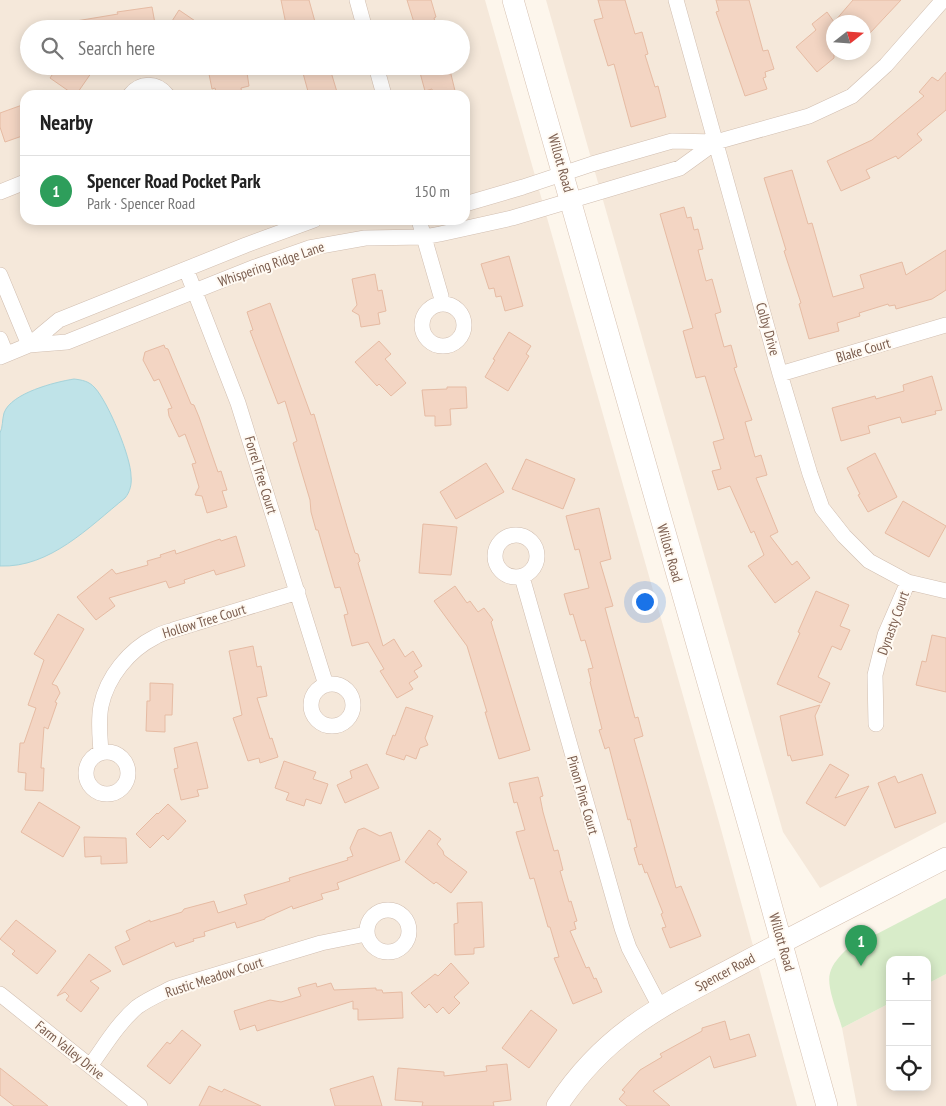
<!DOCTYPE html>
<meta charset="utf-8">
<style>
body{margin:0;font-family:"PT Sans Narrow",sans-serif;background:#f6f6f6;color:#222}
.controls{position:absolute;right:15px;bottom:15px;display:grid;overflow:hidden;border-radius:10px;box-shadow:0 2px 12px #0003}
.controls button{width:45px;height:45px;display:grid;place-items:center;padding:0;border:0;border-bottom:1px solid #e0e0e0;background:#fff;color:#222;font:25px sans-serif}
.compass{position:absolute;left:826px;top:15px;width:45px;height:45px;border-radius:50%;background:#fff;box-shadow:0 2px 12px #0003;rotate:73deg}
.you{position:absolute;left:644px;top:601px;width:18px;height:18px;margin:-12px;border:4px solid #fff;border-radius:50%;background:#1a73e8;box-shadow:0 0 0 8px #1a73e833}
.badge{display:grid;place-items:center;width:32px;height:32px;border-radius:50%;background:#0b8043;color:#fff;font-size:16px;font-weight:700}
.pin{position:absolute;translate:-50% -41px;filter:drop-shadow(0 1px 2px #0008)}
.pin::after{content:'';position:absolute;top:26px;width:18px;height:15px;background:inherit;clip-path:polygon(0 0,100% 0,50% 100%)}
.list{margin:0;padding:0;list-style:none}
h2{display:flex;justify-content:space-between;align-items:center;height:65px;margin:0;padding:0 20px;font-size:21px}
h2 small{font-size:16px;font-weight:400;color:#767676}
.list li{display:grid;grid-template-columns:32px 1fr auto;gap:15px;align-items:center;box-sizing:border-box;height:70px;padding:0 20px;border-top:1px solid #e0e0e0}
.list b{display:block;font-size:19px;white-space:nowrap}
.list p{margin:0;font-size:16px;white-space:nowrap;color:#767676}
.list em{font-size:16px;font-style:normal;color:#767676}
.icon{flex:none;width:28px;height:28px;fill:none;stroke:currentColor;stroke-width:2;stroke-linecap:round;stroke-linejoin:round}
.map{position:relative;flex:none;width:946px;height:1106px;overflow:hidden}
.search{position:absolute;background:#fff;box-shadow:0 2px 12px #0003;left:20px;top:20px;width:450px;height:55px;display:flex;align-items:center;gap:12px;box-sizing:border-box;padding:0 18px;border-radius:28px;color:#767676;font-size:19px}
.panel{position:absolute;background:#fff;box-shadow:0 2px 12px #0003;left:20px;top:90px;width:450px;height:135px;border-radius:15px}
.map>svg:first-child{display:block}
.residential{fill:#f5e8da;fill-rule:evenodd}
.green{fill:#d8ecc9}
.water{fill:#bfe3e8;stroke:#a5d3da}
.building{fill:#f3d5c3;stroke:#e6bba3}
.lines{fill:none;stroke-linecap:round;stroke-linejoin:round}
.street-casing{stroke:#d1beb0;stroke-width:16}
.secondary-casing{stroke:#d6c0b0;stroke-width:22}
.street{stroke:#fff;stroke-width:15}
.secondary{stroke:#fff;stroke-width:21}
.labels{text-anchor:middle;stroke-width:4;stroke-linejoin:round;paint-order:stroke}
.street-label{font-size:14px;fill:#7a5c4d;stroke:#fffaf3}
</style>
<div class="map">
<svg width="946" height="1106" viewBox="0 0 946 1106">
<rect width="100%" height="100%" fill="#fdf6ec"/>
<path class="residential" d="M 0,0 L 485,0 L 719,822 L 797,1106 L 0,1106 ZM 29,29 L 461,29 L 461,66 L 29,66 ZM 25,95 L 465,95 L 465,220 L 25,220 Z
M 546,0 L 946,0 L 946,822 L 820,888 L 783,832 ZM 834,22 L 864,22 L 864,52 L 834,52 Z
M 946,974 L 946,1106 L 857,1106 L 842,1028 L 890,1003 L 890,1087 L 927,1087 L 927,984 Z"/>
<path class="green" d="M 946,898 L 946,974 L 927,984 L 927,960 L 890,960 L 890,1003 L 842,1028 C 838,1013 826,987 830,973 C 832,964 840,956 846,950 Z"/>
<path class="water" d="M 74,379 C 82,380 89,381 95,388 C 108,402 131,457 131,476 C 132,484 130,492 125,498 C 89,527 50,568 0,566 L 0,433 C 3,427 2,420 4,413 C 11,393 55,382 74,379 Z"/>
<path class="building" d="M 281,0 L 309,0 L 317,29 L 287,29 Z
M 407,0 L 431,0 L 436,17 L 434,18 L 437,29 L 416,29 Z
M 598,0 L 625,0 L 635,34 L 642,32 L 648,54 L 645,55 L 655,87 L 658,86 L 666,117 L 631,127 L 614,64 L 608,66 L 594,20 L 603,18 Z
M 716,0 L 749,0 L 763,51 L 768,50 L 774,69 L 765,72 L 766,77 L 763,78 L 767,89 L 745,96 L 716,12 L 719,11 Z
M 853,0 L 901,0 L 870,33 L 864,27 L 864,22 L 834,22 L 834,58 L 817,72 L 796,47 L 816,30 L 812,24 L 827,12 L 834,22 Z
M 152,7 L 156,29 L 77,29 L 76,21 L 118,14 L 117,12 Z
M 179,10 L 207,29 L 167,29 Z
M 58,66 L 96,66 L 78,92 L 76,90 L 73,94 L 50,78 Z
M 222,66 L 246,66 L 249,86 L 241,88 L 242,95 L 217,95 L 215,88 L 212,89 L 208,69 Z
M 301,66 L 326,66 L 328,73 L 331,72 L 337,92 L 329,95 L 309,95 Z
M 428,66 L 449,66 L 456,95 L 433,95 L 432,89 L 425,91 L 419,69 Z
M 946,72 L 946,110 L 917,134 L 922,140 L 898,159 L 896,156 L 866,170 L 870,178 L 841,191 L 827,161 L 872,140 L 924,96 L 919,92 L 932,77 L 938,81 Z
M 25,104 L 25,135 L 5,142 L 0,127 L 0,113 Z
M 792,170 L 808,224 L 812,223 L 833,297 L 864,288 L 860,275 L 902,262 L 906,275 L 946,250 L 946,290 L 932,299 L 896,309 L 895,305 L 889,306 L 888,304 L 859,313 L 860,316 L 837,323 L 839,331 L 809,339 L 799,304 L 801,303 L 784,251 L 786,250 L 764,178 Z
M 684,207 L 687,218 L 691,217 L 694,230 L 698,229 L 703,249 L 698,250 L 706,281 L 712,279 L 721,312 L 715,314 L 724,347 L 731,345 L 737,367 L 734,368 L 752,420 L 745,422 L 755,457 L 761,455 L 767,475 L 756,478 L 778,532 L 770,536 L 792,565 L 797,561 L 810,578 L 775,603 L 748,566 L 764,555 L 754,531 L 751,533 L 730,486 L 718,490 L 712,471 L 721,469 L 713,442 L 724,439 L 705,376 L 696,378 L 683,331 L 693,328 L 660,214 Z
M 509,256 L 523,306 L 505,311 L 501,296 L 496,297 L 494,288 L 489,289 L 481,264 Z
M 375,274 L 378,291 L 382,290 L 386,311 L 378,313 L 380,324 L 361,327 L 359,315 L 352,311 L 357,305 L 352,279 Z
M 270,303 L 311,415 L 314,414 L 348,530 L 355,553 L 358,554 L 360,561 L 358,563 L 383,646 L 394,639 L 405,657 L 413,651 L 422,666 L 414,671 L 418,677 L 409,683 L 413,689 L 397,698 L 380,671 L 384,669 L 368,642 L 352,646 L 344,615 L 348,614 L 340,587 L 335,588 L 318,530 L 316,530 L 311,512 L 310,500 L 293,443 L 297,441 L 285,401 L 278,404 L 250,331 L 253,330 L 247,312 Z
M 509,332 L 531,346 L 526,354 L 529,356 L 508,391 L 485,377 L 495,360 L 493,359 Z
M 379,341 L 391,354 L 385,359 L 406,383 L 391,396 L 379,384 L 377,386 L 355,362 Z
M 164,345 L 165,348 L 168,349 L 191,404 L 194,405 L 199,417 L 218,472 L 221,471 L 227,490 L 222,491 L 227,507 L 207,513 L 202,496 L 195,495 L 199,487 L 192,464 L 196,463 L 185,434 L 179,437 L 169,416 L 168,409 L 172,408 L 159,379 L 154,381 L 143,360 L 145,352 Z
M 932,376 L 942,410 L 935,411 L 936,414 L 902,423 L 900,417 L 868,426 L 870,433 L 841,441 L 832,408 L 875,396 L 876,399 L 904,391 L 903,385 Z
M 447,387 L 466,387 L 467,408 L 450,409 L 451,425 L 435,426 L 435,416 L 425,416 L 422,390 L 447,389 Z
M 875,453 L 897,497 L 868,512 L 858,495 L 860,494 L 847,468 Z
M 526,459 L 575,479 L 563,509 L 512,489 Z
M 486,463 L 504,492 L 456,519 L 440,492 Z
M 903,501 L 946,526 L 929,557 L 885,533 Z
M 599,508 L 611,559 L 600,562 L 613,606 L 605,608 L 635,718 L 638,717 L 643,736 L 634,739 L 676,888 L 681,886 L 701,936 L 670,948 L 662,928 L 666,927 L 661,914 L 663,913 L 647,872 L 645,873 L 642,864 L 639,865 L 634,848 L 637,847 L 630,819 L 628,820 L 609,747 L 605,749 L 599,730 L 602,729 L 590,682 L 591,681 L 588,669 L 593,668 L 585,640 L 581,641 L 573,614 L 570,615 L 564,594 L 589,588 L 579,549 L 575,550 L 566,516 Z
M 423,524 L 457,527 L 451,575 L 419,573 Z
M 236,536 L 245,566 L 216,575 L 214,570 L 184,580 L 185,583 L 169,588 L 166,581 L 109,598 L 115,606 L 96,620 L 77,597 L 112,569 L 116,574 L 148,565 L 147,561 L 161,557 L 160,555 L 175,550 L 176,554 L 220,539 L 221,541 Z
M 455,586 L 467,603 L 470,601 L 478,612 L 484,608 L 493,620 L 491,622 L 530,750 L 499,759 L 485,712 L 487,712 L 467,646 L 434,601 Z
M 816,591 L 849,605 L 840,626 L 850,630 L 841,650 L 832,646 L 818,677 L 830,683 L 821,703 L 777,684 L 800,633 L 798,632 Z
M 58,614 L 84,629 L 52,684 L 57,686 L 60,693 L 55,702 L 57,703 L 48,729 L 44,727 L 41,768 L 44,768 L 43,791 L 25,790 L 26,773 L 18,772 L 20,743 L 24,743 L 36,708 L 28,705 L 44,660 L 34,654 Z
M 932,635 L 946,638 L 946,692 L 916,685 L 922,661 L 926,662 Z
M 253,646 L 257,667 L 261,666 L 267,696 L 257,698 L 270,739 L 272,738 L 278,757 L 260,763 L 259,758 L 248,761 L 233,718 L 242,715 L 229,651 Z
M 150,683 L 173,684 L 172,715 L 165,715 L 165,732 L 146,731 L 147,701 L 150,701 Z
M 820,705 L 815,716 L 823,755 L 792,761 L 790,755 L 788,756 L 780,716 Z
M 406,707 L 433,716 L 425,738 L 428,745 L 420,748 L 416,759 L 406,755 L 404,760 L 386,754 L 393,735 L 395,736 Z
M 197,742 L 208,788 L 197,790 L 199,796 L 181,800 L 174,769 L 178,768 L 174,748 Z
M 284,761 L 316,772 L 313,779 L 328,784 L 321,804 L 306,799 L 304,806 L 286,800 L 289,793 L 275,788 Z
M 367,764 L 379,788 L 345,803 L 337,785 L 352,778 L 350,771 Z
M 830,764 L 849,775 L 835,798 L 869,786 L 845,826 L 806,803 Z
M 922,774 L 936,813 L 895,828 L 878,783 L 895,776 L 898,783 Z
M 538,777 L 543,796 L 540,797 L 543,812 L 554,851 L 558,850 L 563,870 L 560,871 L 569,902 L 571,901 L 577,921 L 574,922 L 576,929 L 570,931 L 586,968 L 589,967 L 594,979 L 596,978 L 602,992 L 573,1004 L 554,958 L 559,957 L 550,927 L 548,927 L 534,878 L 530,879 L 516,832 L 525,830 L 517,802 L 514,803 L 509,783 Z
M 39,802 L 80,827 L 63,857 L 21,832 Z
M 168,804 L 186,821 L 168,840 L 163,835 L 150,848 L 136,834 L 157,813 L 158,814 Z
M 364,828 L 380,836 L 391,832 L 400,860 L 337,883 L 339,889 L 321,894 L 323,899 L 293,909 L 292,906 L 265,918 L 265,919 L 237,928 L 235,922 L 204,932 L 205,936 L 193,939 L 194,941 L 176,947 L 174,942 L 123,965 L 115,947 L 130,940 L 126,931 L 150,920 L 150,922 L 182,912 L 184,909 L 214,901 L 218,913 L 247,904 L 244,895 L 290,881 L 289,878 L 348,860 L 347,858 L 353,856 L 350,848 L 358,830 Z
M 429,830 L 441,839 L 437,844 L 443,851 L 444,855 L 467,872 L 451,893 L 436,882 L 434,884 L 405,862 Z
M 84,837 L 126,838 L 127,863 L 101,864 L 101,856 L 85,857 Z
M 482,902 L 484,947 L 474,948 L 474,954 L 455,955 L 454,924 L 458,923 L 457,903 Z
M 16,920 L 56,951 L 37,974 L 12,954 L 15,951 L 0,939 Z
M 89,954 L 111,971 L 90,981 L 99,988 L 81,1012 L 66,1000 L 69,996 L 65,992 L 57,996 Z
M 451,963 L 469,983 L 454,997 L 460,1003 L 449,1014 L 443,1007 L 437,1013 L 429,1004 L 425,1008 L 411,993 L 435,974 L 438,976 Z
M 316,983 L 317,987 L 331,983 L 334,990 L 376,988 L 376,990 L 382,990 L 383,993 L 402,992 L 403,1018 L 358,1020 L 358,1009 L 353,1009 L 353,1001 L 257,1031 L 255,1025 L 240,1030 L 234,1011 L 270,1000 L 281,1002 L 301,996 L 298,988 Z
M 531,1010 L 557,1030 L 529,1068 L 502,1048 Z
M 725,1021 L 730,1040 L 749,1034 L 756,1056 L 714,1068 L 710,1056 L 653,1091 L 670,1106 L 627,1106 L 619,1099 L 625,1092 L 622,1090 L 640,1070 L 662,1057 L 660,1054 L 702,1031 L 702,1028 Z
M 182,1030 L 201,1045 L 170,1084 L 147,1066 L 167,1042 L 170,1044 Z
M 507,1064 L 511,1100 L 493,1102 L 494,1106 L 422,1106 L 423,1102 L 395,1100 L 398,1068 L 444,1072 L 444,1076 L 487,1071 L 486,1066 Z
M 0,1068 L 48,1106 L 14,1106 L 0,1095 Z
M 373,1076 L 382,1106 L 335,1106 L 330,1089 Z
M 209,1086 L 222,1092 L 224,1089 L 261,1106 L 199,1106 Z"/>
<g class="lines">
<defs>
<path id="street" d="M 357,0 L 365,29
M 676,0 L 780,374 L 810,474 L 822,508 L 844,536 L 869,561 L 908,582 L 946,591
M 376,66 L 384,95
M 130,95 C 140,82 157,82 167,95
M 0,192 L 25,182
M 465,204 L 523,187 L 592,164 L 672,141 L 716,142 L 809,116 L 852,96 L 886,65 L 943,0
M 419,220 L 441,296 L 441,304
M 186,269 L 238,403 L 326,685
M 0,275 L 29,345
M422 325a21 21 0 1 1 42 0a21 21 0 1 1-42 0Z
M 0,339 L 6,354
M 29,345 L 67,342 L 255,267 L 309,248 L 365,238 L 424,237 L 440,234 L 512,218 L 680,168 L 716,142
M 0,357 L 29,345 L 59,320 L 246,245 L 314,220
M 780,374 L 946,325
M495 556a21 21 0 1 1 42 0a21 21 0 1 1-42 0Z
M 522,577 L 622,928 L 629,948 L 660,1007
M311 705a21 21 0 1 1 42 0a21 21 0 1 1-42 0Z
M 876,724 L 875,675 L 885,635 L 908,582
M86 773a21 21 0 1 1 42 0a21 21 0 1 1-42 0Z
M 101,752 C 100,737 98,721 101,706 C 107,677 129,650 155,637 C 160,634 167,632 173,630 L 298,592
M367 931a21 21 0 1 1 42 0a21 21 0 1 1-42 0Z
M 0,994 L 140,1106
M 90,1066 C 104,1047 118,1023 137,1007 C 148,999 160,994 172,988 L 321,943 L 366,934"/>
<path id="secondary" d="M 513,0 L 760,865 L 827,1106
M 557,1106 C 607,1030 664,1005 741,964 C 809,928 878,893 946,858"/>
</defs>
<use href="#street" class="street-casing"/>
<use href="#secondary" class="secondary-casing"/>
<use href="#street" class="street"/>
<use href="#secondary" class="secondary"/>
</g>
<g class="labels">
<g class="street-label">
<text transform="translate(561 163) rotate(74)" y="5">Willott Road</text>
<text transform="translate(271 264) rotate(-19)" y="5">Whispering Ridge Lane</text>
<text transform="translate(768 329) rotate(74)" y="5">Colby Drive</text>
<text transform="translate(863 350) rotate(-16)" y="5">Blake Court</text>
<text transform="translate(261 475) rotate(73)" y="5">Forrel Tree Court</text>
<text transform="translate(670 553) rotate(74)" y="5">Willott Road</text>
<text transform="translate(204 621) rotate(-17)" y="5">Hollow Tree Court</text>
<text transform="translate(893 623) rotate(-70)" y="5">Dynasty Court</text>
<text transform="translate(583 795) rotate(74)" y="5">Pinon Pine Court</text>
<text transform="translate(782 942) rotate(74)" y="5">Willott Road</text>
<text transform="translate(725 972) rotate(-28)" y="5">Spencer Road</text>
<text transform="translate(214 977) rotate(-18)" y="5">Rustic Meadow Court</text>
<text transform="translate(70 1050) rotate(39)" y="5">Farm Valley Drive</text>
</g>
</g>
</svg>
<div class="controls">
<button>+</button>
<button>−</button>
<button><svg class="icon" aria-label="locate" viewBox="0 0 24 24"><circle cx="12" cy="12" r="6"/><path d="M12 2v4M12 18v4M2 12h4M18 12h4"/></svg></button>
</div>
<svg class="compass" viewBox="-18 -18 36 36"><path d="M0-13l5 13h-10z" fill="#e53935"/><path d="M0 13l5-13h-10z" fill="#767676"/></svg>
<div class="you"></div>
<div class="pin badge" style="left:861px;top:966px;background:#2e9e5b">1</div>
<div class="search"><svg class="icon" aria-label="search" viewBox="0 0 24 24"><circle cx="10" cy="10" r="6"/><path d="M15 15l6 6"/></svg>Search here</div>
<section class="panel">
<h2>Nearby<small></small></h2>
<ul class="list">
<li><span class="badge" style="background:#2e9e5b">1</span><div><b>Spencer Road Pocket Park</b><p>Park · Spencer Road</p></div><em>150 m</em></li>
</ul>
</section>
</div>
